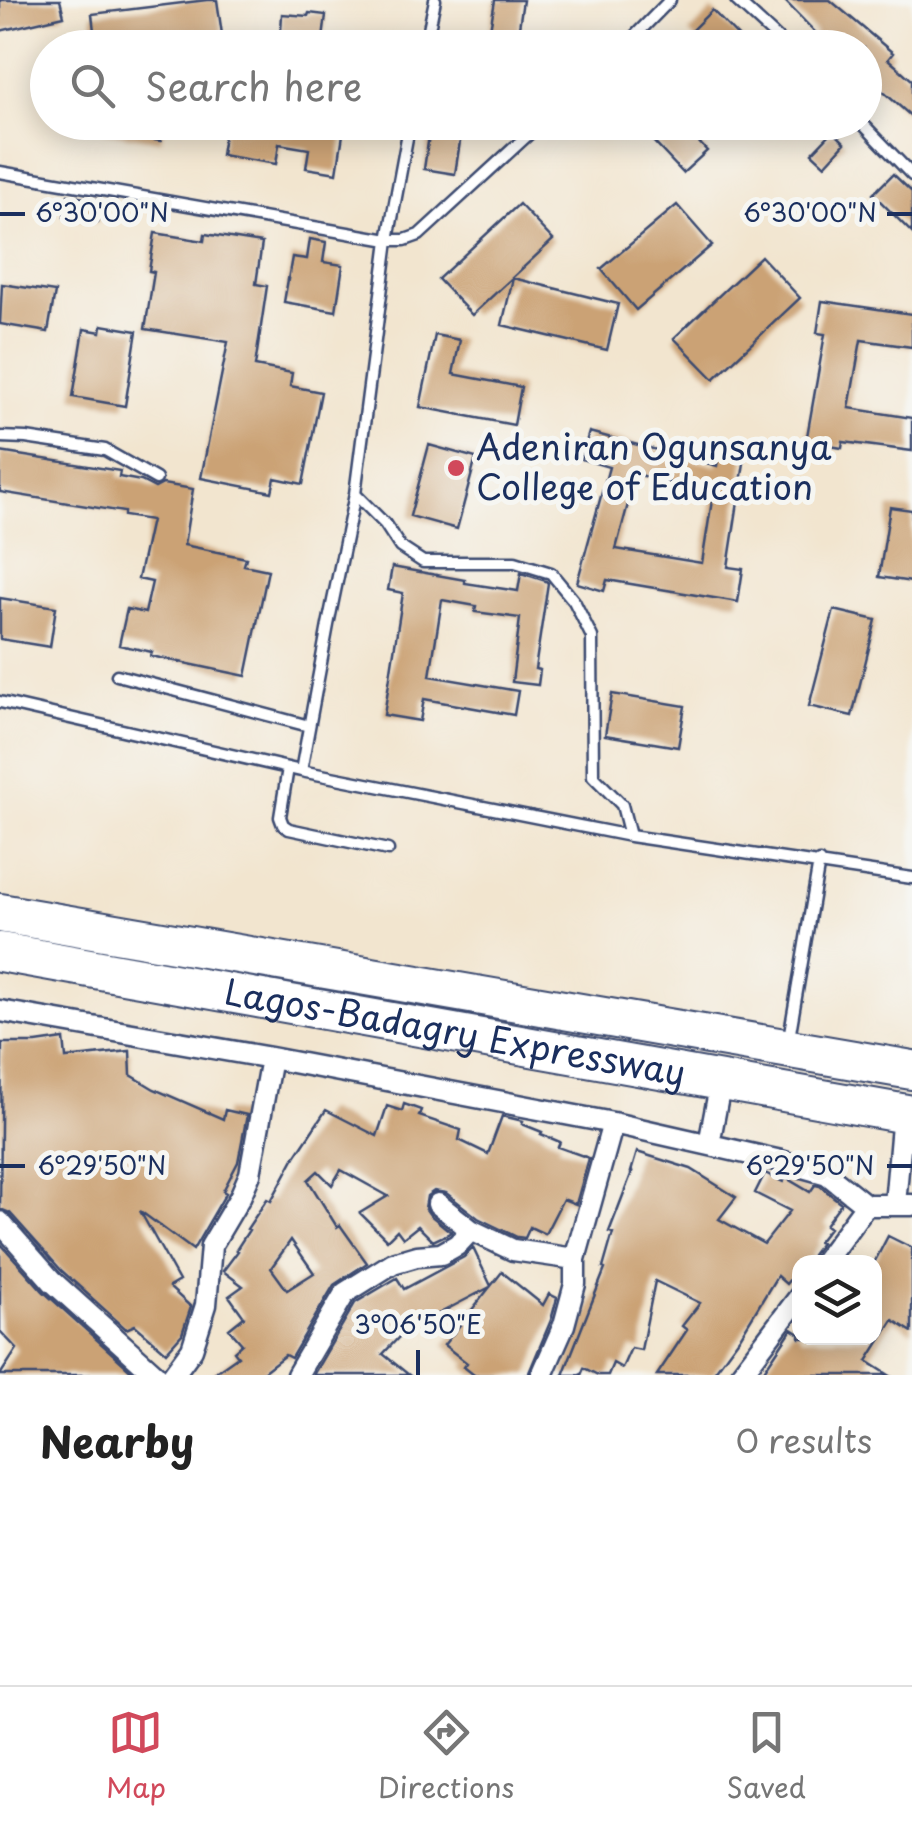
<!DOCTYPE html>
<meta charset="utf-8">
<style>
body{margin:0;font-family:"Playpen Sans",sans-serif;background:#f2f2f2;color:#222}
.controls{position:absolute;right:30px;bottom:30px;display:grid;overflow:hidden;border-radius:20px;box-shadow:0 5px 25px #0003}
.controls button{width:90px;height:90px;display:grid;place-items:center;padding:0;border:0;border-bottom:2px solid #e0e0e0;background:#fff;color:#222;font:50px sans-serif}
.list{margin:0;padding:0;list-style:none}
h2{display:flex;justify-content:space-between;align-items:center;height:130px;margin:0;padding:0 40px;font-size:42px}
h2 small{font-size:32px;font-weight:400;color:#767676}
.icon{flex:none;width:55px;height:55px;fill:none;stroke:currentColor;stroke-width:2;stroke-linecap:round;stroke-linejoin:round}
.map{position:relative;flex:none;width:912px;height:1375px;overflow:hidden}
.search{position:absolute;background:#fff;box-shadow:0 5px 25px #0003;left:30px;right:30px;top:30px;height:110px;display:flex;align-items:center;gap:25px;box-sizing:border-box;padding:0 35px;border-radius:55px;color:#767676;font-size:38px}
.sheet{height:310px;background:#fff}
nav{display:flex;justify-content:space-around;align-items:center;box-sizing:border-box;height:140px;border-top:2px solid #e0e0e0;background:#fff;font-size:28px;color:#767676}
nav a{display:grid;justify-items:center;gap:5px}
nav .on{color:#d1495b}
.map>svg:first-child{display:block}
.building{fill:#cba274;fill-rule:evenodd}
.lines{fill:none;stroke-linecap:round;stroke-linejoin:round}
.lane-casing{stroke:#3b4a6f;stroke-width:15}
.street-casing{stroke:#3b4a6f;stroke-width:25}
.highway-casing{stroke:#3b4a6f;stroke-width:42}
.lane{stroke:#fff;stroke-width:10}
.street{stroke:#fff;stroke-width:20}
.highway{stroke:#fff;stroke-width:38}
.ticks{fill:none;stroke:#1b2f5e;stroke-width:4}
.poi-dot{fill:#d1495b;stroke:#f6f6f2;stroke-width:4}
.labels{text-anchor:middle;stroke-width:10;stroke-linejoin:round;paint-order:stroke}
.poi-label{font-size:35px;fill:#1b2f5e;stroke:#f6f6f2;text-anchor:start}
.street-label{font-size:35px;fill:#1b2f5e;stroke:#f6f6f2}
.ticks-label{font-size:25px;text-anchor:middle;fill:#1b2f5e;stroke:#f6f6f2;stroke-width:10;stroke-linejoin:round;paint-order:stroke}
</style>
<div class="map">
<svg width="912" height="1375" viewBox="0 0 912 1375">
<rect width="100%" height="100%" fill="#f6f6f2"/>
<filter id="ink" filterUnits="userSpaceOnUse"><feTurbulence type="fractalNoise" baseFrequency=".01" numOctaves="2"/><feDisplacementMap in="SourceGraphic" scale="20" xChannelSelector="R" yChannelSelector="G"/><feConvolveMatrix kernelMatrix="1 2 1 2 8 2 1 2 1" color-interpolation-filters="sRGB"/></filter>
<filter id="wash" filterUnits="userSpaceOnUse"><feTurbulence type="fractalNoise" baseFrequency=".0048" numOctaves="4" result="noise"/><feDisplacementMap in="SourceGraphic" scale="40" xChannelSelector="R" yChannelSelector="G"/><feGaussianBlur stdDeviation="2.25" result="paint"/><feColorMatrix in="noise" values="0 0 0 0 0 0 0 0 0 0 0 0 0 0 0 0 0 1.4 0 .05"/><feComposite in="paint" operator="in"/></filter>
<g filter="url(#wash)">
<rect width="100%" height="100%" fill="#f2e5cf"/>
<g id="blocks">
<path class="building" d="M 0,0 L 60,0 L 64,16 L 0,31 Z
M 207,0 L 217,0 L 224,48 L 96,48 L 92,14 Z
M 495,0 L 523,0 L 516,48 L 487,48 Z
M 784,0 L 830,0 L 893,53 L 888,59 L 912,80 L 912,117 L 864,75 L 864,48 L 826,48 L 813,37 L 816,33 Z
M 712,10 L 749,48 L 704,48 L 689,33 Z
M 309,13 L 326,15 L 323,39 L 302,37 L 301,48 L 280,48 L 282,14 L 308,16 Z
M 105,122 L 164,122 L 161,141 L 104,132 Z
M 226,122 L 342,122 L 341,128 L 344,128 L 337,173 L 306,168 L 309,149 L 279,144 L 276,164 L 221,155 Z
M 431,122 L 463,122 L 455,174 L 424,169 Z
M 635,122 L 680,122 L 707,151 L 683,173 Z
M 833,131 L 845,143 L 825,165 L 812,153 Z
M 893,174 L 912,192 L 912,233 L 873,194 Z
M 68,195 L 101,201 L 98,222 L 64,217 Z
M 519,204 L 553,240 L 472,315 L 438,279 Z
M 677,205 L 712,245 L 636,310 L 601,269 Z
M 155,233 L 204,241 L 205,234 L 262,243 L 256,284 L 267,286 L 255,366 L 292,373 L 290,386 L 321,392 L 303,484 L 275,478 L 272,492 L 201,478 L 228,342 L 145,329 L 154,272 L 149,271 Z
M 310,239 L 326,242 L 323,262 L 343,265 L 336,311 L 284,302 L 292,257 L 307,259 Z
M 761,256 L 800,298 L 714,379 L 674,338 Z
M 513,278 L 618,304 L 607,350 L 502,325 Z
M 2,284 L 55,292 L 48,332 L 0,324 Z
M 822,301 L 912,314 L 912,347 L 861,340 L 849,408 L 912,418 L 912,451 L 843,442 L 842,448 L 806,442 L 825,334 L 817,333 Z
M 102,325 L 137,331 L 125,406 L 73,397 L 84,329 L 101,332 Z
M 435,335 L 460,340 L 453,374 L 521,387 L 514,425 L 420,407 Z
M 589,432 L 717,466 L 720,446 L 746,450 L 728,567 L 743,569 L 738,602 L 607,580 L 604,591 L 577,583 L 609,467 L 581,459 ZM 636,474 L 713,494 L 702,563 L 616,549 Z
M 429,445 L 476,458 L 457,529 L 410,516 Z
M 0,452 L 120,471 L 119,477 L 141,481 L 155,488 L 163,484 L 193,489 L 184,545 L 246,558 L 244,565 L 268,570 L 246,676 L 151,656 L 152,652 L 119,645 L 127,609 L 145,613 L 152,582 L 138,579 L 151,520 L 124,516 L 124,512 L 0,492 Z
M 890,507 L 912,510 L 912,582 L 879,577 Z
M 392,567 L 465,580 L 465,583 L 518,591 L 521,573 L 546,581 L 548,583 L 535,669 L 540,670 L 538,685 L 512,682 L 520,618 L 475,612 L 476,606 L 442,600 L 430,676 L 518,691 L 514,715 L 424,699 L 420,721 L 384,715 L 403,593 L 388,590 Z
M 0,598 L 56,607 L 50,647 L 0,639 Z
M 834,610 L 876,620 L 852,716 L 809,706 Z
M 612,694 L 685,706 L 678,747 L 605,735 Z
M 64,1039 L 66,1058 L 130,1051 L 131,1075 L 154,1089 L 223,1119 L 225,1110 L 247,1115 L 238,1162 L 223,1191 L 226,1193 L 193,1250 L 140,1211 L 179,1281 L 169,1287 L 191,1307 L 182,1334 L 166,1352 L 135,1325 L 126,1329 L 62,1271 L 10,1213 L 0,1209 L 2,1043 L 36,1043 Z
M 404,1104 L 421,1110 L 419,1116 L 461,1130 L 459,1140 L 488,1154 L 502,1116 L 523,1121 L 522,1124 L 542,1132 L 541,1134 L 560,1142 L 558,1147 L 589,1158 L 576,1204 L 563,1199 L 545,1234 L 530,1227 L 525,1238 L 517,1237 L 478,1218 L 446,1193 L 434,1191 L 427,1196 L 425,1208 L 430,1215 L 451,1232 L 448,1234 L 433,1241 L 418,1226 L 403,1238 L 397,1230 L 387,1240 L 360,1213 L 388,1196 L 341,1170 L 332,1185 L 318,1171 L 308,1180 L 337,1227 L 340,1225 L 367,1263 L 334,1285 L 291,1358 L 285,1355 L 259,1375 L 211,1375 L 238,1356 L 234,1351 L 242,1344 L 229,1329 L 244,1317 L 229,1296 L 243,1286 L 223,1271 L 238,1251 L 236,1250 L 249,1230 L 247,1229 L 267,1199 L 271,1201 L 296,1155 L 326,1110 L 377,1136 L 387,1106 L 402,1111 ZM 291,1240 L 314,1273 L 287,1290 L 271,1268 Z
M 637,1152 L 691,1169 L 736,1197 L 719,1219 L 764,1244 L 790,1211 L 755,1193 L 765,1173 L 783,1182 L 786,1178 L 810,1192 L 815,1185 L 820,1186 L 841,1203 L 825,1225 L 829,1228 L 818,1242 L 821,1243 L 812,1255 L 811,1262 L 800,1262 L 800,1267 L 786,1284 L 777,1276 L 740,1337 L 712,1375 L 657,1375 L 687,1330 L 682,1326 L 700,1303 L 655,1281 L 641,1350 L 631,1348 L 622,1368 L 613,1363 L 608,1375 L 598,1375 L 584,1368 L 581,1375 L 563,1375 L 605,1269 L 603,1268 L 613,1233 L 609,1232 L 632,1172 L 631,1172 Z
M 888,1236 L 912,1248 L 912,1332 L 893,1320 L 867,1361 L 889,1375 L 761,1375 L 792,1329 L 800,1334 L 800,1338 L 874,1338 L 874,1263 Z
M 0,1243 L 43,1291 L 136,1375 L 0,1375 L 17,1349 L 0,1331 Z
M 473,1248 L 491,1286 L 502,1272 L 543,1305 L 549,1294 L 557,1298 L 551,1320 L 528,1375 L 474,1375 L 464,1367 L 467,1363 L 444,1345 L 490,1287 L 415,1326 L 401,1335 L 383,1354 L 409,1375 L 313,1375 L 355,1303 L 397,1278 L 404,1289 L 464,1257 Z"/>
</g>
</g>
<g filter="url(#ink)">
<use href="#blocks" fill-opacity="0" stroke="#3b4a6f" stroke-width="2.5"/>
<g class="lines">
<defs>
<path id="lane" d="M 736,0 L 788,48
M 425,48 L 435,0
M 623,48 L 670,0
M 861,122 L 912,175
M 0,172 L 388,240 L 405,240 L 419,235 L 542,122
M 0,437 L 26,438 L 105,450 L 156,479
M 355,494 L 385,524 L 400,547 L 423,562 L 515,562 L 551,573 L 574,601 L 592,637 L 593,776 L 622,805 L 630,836
M 117,675 L 309,726
M 0,702 L 301,771 L 630,836 L 912,878
M 288,768 L 280,817 L 283,825 L 289,829 L 388,850
M 301,771 L 328,625 L 355,494 L 388,240 L 410,122
M 788,1044 L 819,862"/>
<path id="street" d="M 0,1011 L 271,1058 L 613,1123 L 781,1161 L 827,1174 L 866,1205 L 912,1205
M 709,1144 L 721,1081
M 438,1204 L 471,1230 L 513,1250 L 575,1259
M 895,1204 L 903,1114
M 0,1222 L 52,1281 L 156,1375
M 824,1262 L 866,1205
M 173,1375 L 192,1349 L 206,1305 L 211,1246 L 240,1197 L 250,1174 L 271,1058
M 297,1375 L 345,1293 L 393,1263 L 417,1256 L 441,1254 L 457,1245 L 471,1230
M 542,1375 L 564,1325 L 575,1284 L 575,1259 L 613,1123
M 740,1375 L 800,1296"/>
<g id="highway">
<path d="M 0,913 L 912,1070"/>
<path id="s1" d="M 0,952 L 912,1115"/>
</g>
</defs>
<use href="#lane" class="lane-casing"/>
<use href="#street" class="street-casing"/>
<use href="#highway" class="highway-casing"/>
<use href="#lane" class="lane"/>
<use href="#street" class="street"/>
<use href="#highway" class="highway"/>
</g>
</g>
<path class="ticks" d="M 0,214 L 25,214M 887,214 L 912,214M 0,1166 L 25,1166M 887,1166 L 912,1166M 418,1350 L 418,1375"/>
<circle class="poi-dot" cx="456" cy="468" r="10"/>
<g class="labels">
<g class="poi-label">
<text x="476" y="460">Adeniran Ogunsanya<tspan x="476" dy="40">College of Education</tspan></text>
</g>
<g class="street-label">
<text dy="12" stroke="none"><textPath href="#s1" startOffset="462">Lagos-Badagry Expressway</textPath></text>
</g>
</g>
<g class="ticks-label">
<text x="102" y="222">6°30'00"N</text>
<text x="810" y="222">6°30'00"N</text>
<text x="102" y="1175">6°29'50"N</text>
<text x="810" y="1175">6°29'50"N</text>
<text x="418" y="1334">3°06'50"E</text>
</g>
</svg>
<div class="controls">
<button><svg class="icon" aria-label="layers" viewBox="0 0 24 24"><path d="M12 4l9 5-9 5-9-5zM3 14l9 5 9-5"/></svg></button>
</div>
<div class="search"><svg class="icon" aria-label="search" viewBox="0 0 24 24"><circle cx="10" cy="10" r="6"/><path d="M15 15l6 6"/></svg>Search here</div>
</div>
<section class="sheet">
<h2>Nearby<small>0 results</small></h2>
<ul class="list">
</ul>
</section>
<nav>
<a class="on"><svg class="icon" aria-label="map" viewBox="0 0 24 24"><path d="M3 6l6-2 6 2 6-2v14l-6 2-6-2-6 2zM9 4v14M15 6v14"/></svg>Map</a>
<a><svg class="icon" aria-label="directions" viewBox="0 0 24 24"><path d="M12 3l9 9-9 9-9-9zM9 14v-3h6M13 9l2 2-2 2"/></svg>Directions</a>
<a><svg class="icon" aria-label="saved" viewBox="0 0 24 24"><path d="M7 4h10v16l-5-4-5 4z"/></svg>Saved</a>
</nav>
